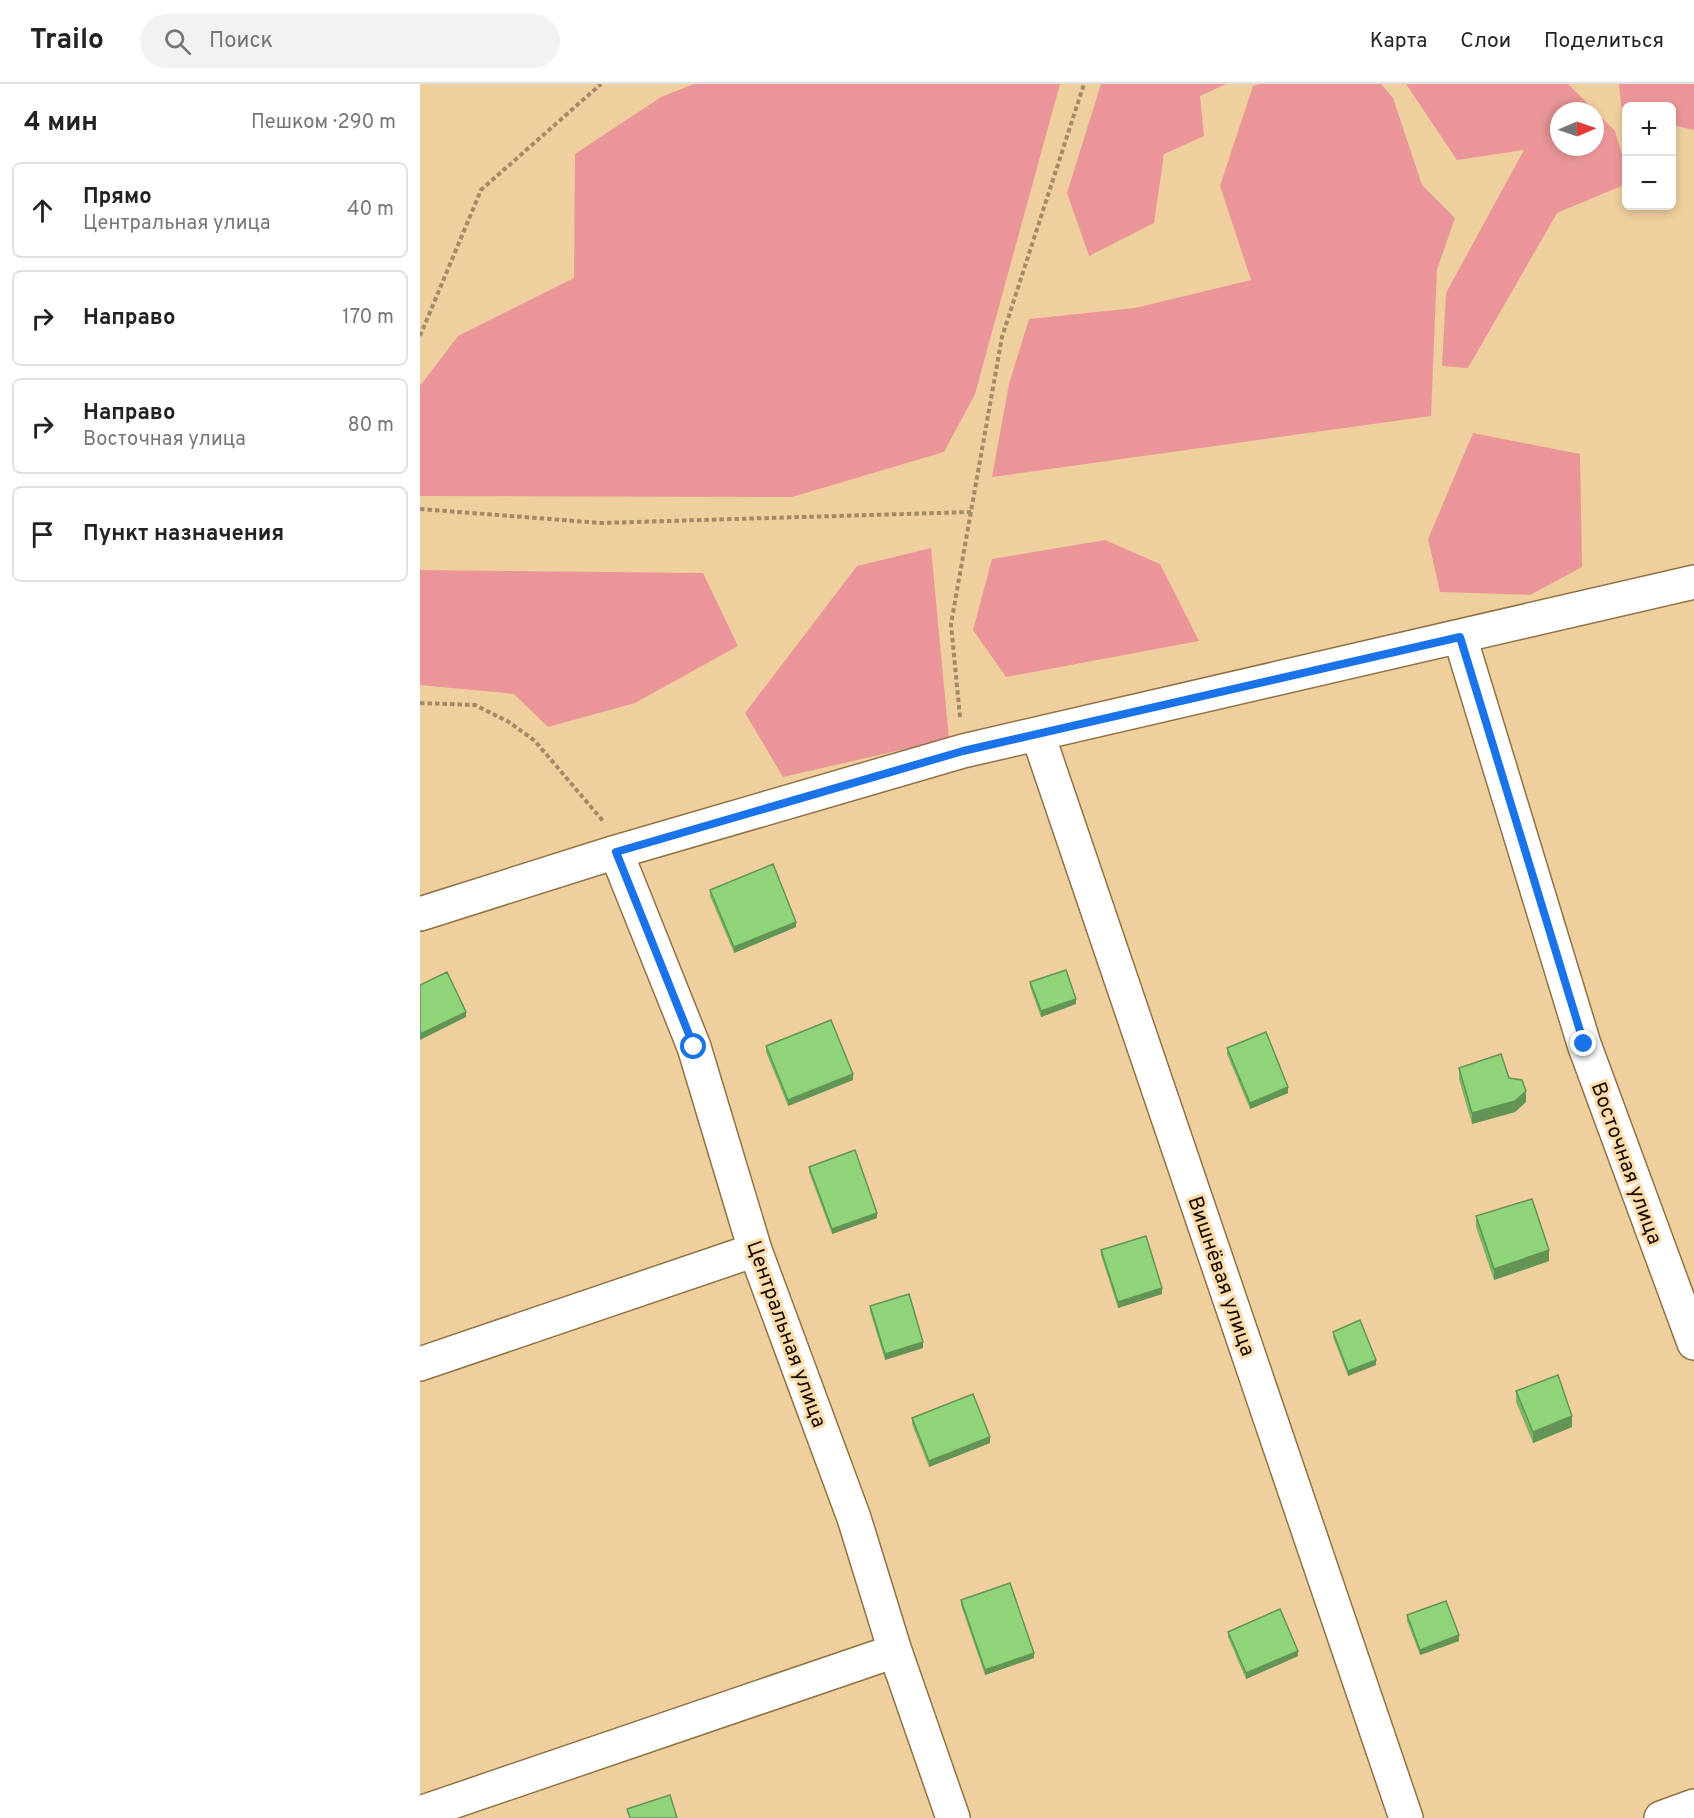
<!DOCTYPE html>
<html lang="ru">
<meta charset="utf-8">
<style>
body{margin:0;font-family:Overpass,sans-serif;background:#f2f2f2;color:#222}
.controls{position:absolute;right:18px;top:18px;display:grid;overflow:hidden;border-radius:9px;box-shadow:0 3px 9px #0003}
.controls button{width:54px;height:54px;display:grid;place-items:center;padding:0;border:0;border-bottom:2px solid #e0e0e0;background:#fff;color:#222;font:30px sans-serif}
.compass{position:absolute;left:1130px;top:18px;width:54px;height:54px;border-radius:50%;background:#fff;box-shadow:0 3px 9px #0003;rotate:88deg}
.stop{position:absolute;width:18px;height:18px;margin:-14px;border:4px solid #1a73e8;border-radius:50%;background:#fff}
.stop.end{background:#1a73e8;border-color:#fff;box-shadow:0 2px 6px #0008}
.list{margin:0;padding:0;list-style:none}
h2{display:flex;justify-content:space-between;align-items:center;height:78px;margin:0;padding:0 24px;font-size:26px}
h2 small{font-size:20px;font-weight:400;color:#767676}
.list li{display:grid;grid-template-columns:39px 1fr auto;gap:18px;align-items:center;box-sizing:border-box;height:96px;margin:0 12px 12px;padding:0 12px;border:2px solid #e0e0e0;border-radius:9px}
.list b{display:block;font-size:22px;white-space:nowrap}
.list p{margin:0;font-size:20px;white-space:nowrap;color:#767676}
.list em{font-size:20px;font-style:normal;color:#767676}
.icon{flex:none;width:33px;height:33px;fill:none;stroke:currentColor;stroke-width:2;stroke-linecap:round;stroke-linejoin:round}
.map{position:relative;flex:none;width:1274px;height:1734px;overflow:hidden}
header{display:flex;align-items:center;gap:36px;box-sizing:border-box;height:84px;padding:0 30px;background:#fff;border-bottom:2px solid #e0e0e0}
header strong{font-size:28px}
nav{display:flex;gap:33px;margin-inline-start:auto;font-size:21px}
.search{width:420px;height:54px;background:#f2f2f2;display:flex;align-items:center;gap:15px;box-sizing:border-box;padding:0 21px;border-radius:33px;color:#767676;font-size:22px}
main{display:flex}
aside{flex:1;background:#fff}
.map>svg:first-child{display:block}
.green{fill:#ea9698;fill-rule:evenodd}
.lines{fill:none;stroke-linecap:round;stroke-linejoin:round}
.street-casing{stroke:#907345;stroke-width:36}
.path{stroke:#a38a66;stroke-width:4;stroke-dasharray:4.5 3;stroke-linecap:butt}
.street{stroke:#fff;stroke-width:33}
.wall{fill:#7bb668}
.shaded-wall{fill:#649455}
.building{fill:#8fd479;stroke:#649455;stroke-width:1.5}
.route{stroke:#1a73e8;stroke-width:8}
.labels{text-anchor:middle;stroke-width:6;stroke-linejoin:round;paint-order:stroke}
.street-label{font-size:21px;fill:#170c00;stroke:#fcdcab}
</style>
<header>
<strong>Trailo</strong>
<div class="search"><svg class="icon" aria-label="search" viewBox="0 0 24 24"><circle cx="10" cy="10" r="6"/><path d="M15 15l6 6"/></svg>Поиск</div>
<nav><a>Карта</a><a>Слои</a><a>Поделиться</a></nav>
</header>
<main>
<aside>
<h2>4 мин<small>Пешком · 290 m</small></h2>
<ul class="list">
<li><svg class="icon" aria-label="ahead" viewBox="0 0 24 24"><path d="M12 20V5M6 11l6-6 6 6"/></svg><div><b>Прямо</b><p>Центральная улица</p></div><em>40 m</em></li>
<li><svg class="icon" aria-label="right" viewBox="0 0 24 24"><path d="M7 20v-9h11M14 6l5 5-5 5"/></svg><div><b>Направо</b></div><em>170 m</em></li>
<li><svg class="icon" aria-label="right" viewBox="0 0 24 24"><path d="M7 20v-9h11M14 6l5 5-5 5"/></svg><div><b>Направо</b><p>Восточная улица</p></div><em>80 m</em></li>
<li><svg class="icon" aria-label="arrive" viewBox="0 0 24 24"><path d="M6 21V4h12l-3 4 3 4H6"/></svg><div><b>Пункт назначения</b></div></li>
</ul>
</aside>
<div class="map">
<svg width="1274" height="1734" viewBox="0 0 1274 1734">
<rect width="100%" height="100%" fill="#efcf9e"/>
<path class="green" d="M 274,0 L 640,0 L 555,310 L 524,368 L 372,413 L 0,412 L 0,302 L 38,252 L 154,194 L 155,70 L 241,13 Z
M 681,0 L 806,0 L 780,12 L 784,52 L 744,70 L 734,139 L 669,172 L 647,109 Z
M 840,0 L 961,0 L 973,14 L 1002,101 L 1035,134 L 1017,186 L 1011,332 L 572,393 L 589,300 L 609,235 L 715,224 L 831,196 L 800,102 L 833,2 Z
M 986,0 L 1148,0 L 1195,47 L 1206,85 L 1206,100 L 1137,129 L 1048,284 L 1022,282 L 1026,209 L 1104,66 L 1037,76 ZM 1139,27 L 1175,27 L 1175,63 L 1139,63 Z
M 1199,0 L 1274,0 L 1274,46 L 1252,41 L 1252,22 L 1206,22 L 1206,31 L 1202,30 Z
M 1053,349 L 1160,370 L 1162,483 L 1110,511 L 1020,508 L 1008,455 Z
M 685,456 L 740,480 L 779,557 L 586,593 L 553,546 L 572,475 Z
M 511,464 L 529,655 L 363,693 L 325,629 L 437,482 Z
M 0,486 L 283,489 L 318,562 L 215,619 L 128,643 L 94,610 L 0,601 Z"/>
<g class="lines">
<defs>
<path id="street" d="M 1040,553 L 1164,960 L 1274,1259
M 618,651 L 986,1734
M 196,768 L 274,963 L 335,1166 L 434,1434 L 475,1567 L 533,1734
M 0,830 L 196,768 L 543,667 L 1274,498
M 0,1280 L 335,1166
M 0,1729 L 475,1567
M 1241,1734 L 1274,1722"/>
</defs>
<use href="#street" class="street-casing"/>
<path class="path" d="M 0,252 L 61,106 L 181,0
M 0,425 L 181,439 L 551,428
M 0,619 L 55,621 L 89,638 L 115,657 L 183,737
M 540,633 L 531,540 L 582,253 L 664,0"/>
<use href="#street" class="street"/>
</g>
<path class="wall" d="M 290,806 L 376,843 L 314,869 L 290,812 Z
M 610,898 L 656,920 L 621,933 L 610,903 Z
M 346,962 L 433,996 L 368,1022 L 346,968 Z
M 807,964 L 868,1009 L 830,1025 L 807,970 Z
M 1039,984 L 1089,994 L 1106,1018 L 1095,1028 L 1052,1040 L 1039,995 Z
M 389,1083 L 457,1134 L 412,1150 L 389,1088 Z
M 1056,1132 L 1129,1177 L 1074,1196 L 1056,1143 Z
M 681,1166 L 742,1210 L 698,1224 L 681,1171 Z
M 450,1222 L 503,1264 L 465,1276 L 450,1227 Z
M 913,1248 L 956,1281 L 928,1292 L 913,1253 Z
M 1096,1307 L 1152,1343 L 1113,1359 L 1096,1318 Z
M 492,1334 L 570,1359 L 509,1383 L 492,1340 Z
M 541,1516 L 614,1574 L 565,1591 L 541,1521 Z
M 987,1531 L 1039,1557 L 1000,1571 L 987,1537 Z
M 808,1548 L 878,1572 L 826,1595 L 808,1553 Z"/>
<path class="shaded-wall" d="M 376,838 L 376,843 L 314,869 L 314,863 Z
M 656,915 L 656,920 L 621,933 L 621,927 Z
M 46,928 L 46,933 L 0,956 L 0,950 Z
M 433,990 L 433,996 L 368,1022 L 368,1016 Z
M 868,1003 L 868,1009 L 830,1025 L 830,1019 Z
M 1106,1007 L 1106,1018 L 1095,1028 L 1052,1040 L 1052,1029 Z
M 457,1129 L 457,1134 L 412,1150 L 412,1145 Z
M 1129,1166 L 1129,1177 L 1074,1196 L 1074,1185 Z
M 742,1204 L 742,1210 L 698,1224 L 698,1218 Z
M 503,1258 L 503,1264 L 465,1276 L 465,1270 Z
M 956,1276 L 956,1281 L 928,1292 L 928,1287 Z
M 1152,1332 L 1152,1343 L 1113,1359 L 1113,1348 Z
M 570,1353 L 570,1359 L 509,1383 L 509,1377 Z
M 1039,1551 L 1039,1557 L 1000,1571 L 1000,1566 Z
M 878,1567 L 878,1572 L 826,1595 L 826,1589 Z
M 614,1569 L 614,1574 L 565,1591 L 565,1586 Z"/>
<path class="building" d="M 353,780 L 376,838 L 314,863 L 290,806 Z
M 646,886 L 656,915 L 621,927 L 610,898 Z
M 27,888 L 46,928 L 0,950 L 0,901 Z
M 411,936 L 433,990 L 368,1016 L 346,962 Z
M 846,948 L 868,1003 L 830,1019 L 807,964 Z
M 1081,970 L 1089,994 L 1102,996 L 1106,1007 L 1095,1017 L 1052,1029 L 1039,984 Z
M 435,1066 L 457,1129 L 412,1145 L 389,1083 Z
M 1112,1115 L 1129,1166 L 1074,1185 L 1056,1132 Z
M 726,1152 L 742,1204 L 698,1218 L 681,1166 Z
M 489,1210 L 503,1258 L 465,1270 L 450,1222 Z
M 940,1236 L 956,1276 L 928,1287 L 913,1248 Z
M 1138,1291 L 1152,1332 L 1113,1348 L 1096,1307 Z
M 553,1310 L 570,1353 L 509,1377 L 492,1334 Z
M 590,1499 L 614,1569 L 565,1586 L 541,1516 Z
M 1026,1517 L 1039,1551 L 1000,1566 L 987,1531 Z
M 860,1525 L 878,1567 L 826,1589 L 808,1548 Z
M 250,1711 L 257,1734 L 210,1734 L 207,1725 Z"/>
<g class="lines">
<path class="route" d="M 274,963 L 196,768 L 543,667 L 1040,553 L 1164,960"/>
</g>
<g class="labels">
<g class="street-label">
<text transform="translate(1207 1079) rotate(70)" y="7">Восточная улица</text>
<text transform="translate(802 1192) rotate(71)" y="7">Вишнёвая улица</text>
<text transform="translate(367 1250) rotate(70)" y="7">Центральная улица</text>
</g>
</g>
</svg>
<div class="controls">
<button>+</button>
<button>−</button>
</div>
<svg class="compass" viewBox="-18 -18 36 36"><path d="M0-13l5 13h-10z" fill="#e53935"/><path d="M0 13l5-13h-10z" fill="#767676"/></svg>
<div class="stop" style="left:274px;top:963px"></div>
<div class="stop end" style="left:1164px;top:960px"></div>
</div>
</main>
